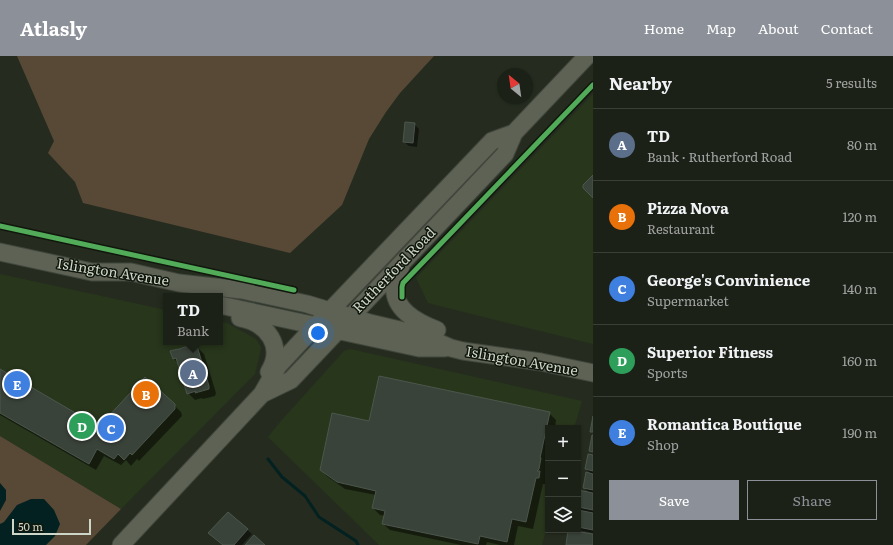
<!DOCTYPE html>
<meta charset="utf-8">
<style>
body{margin:0;font-family:Literata,serif;background:#292e24;color:#f1f3f6}
.controls{position:absolute;right:12px;bottom:12px;display:grid;overflow:hidden;border-radius:0px;box-shadow:0 1px 3px #0004}
.controls button{width:36px;height:36px;display:grid;place-items:center;padding:0;border:0;border-bottom:1px solid #3a3e36;background:#1c2117;color:#f1f3f6;font:20px sans-serif}
.compass{position:absolute;left:497px;top:12px;width:36px;height:36px;border-radius:50%;background:#1c2117;box-shadow:0 1px 3px #0004;rotate:331deg}
.scale{position:absolute;left:12px;bottom:10px;width:79px;box-sizing:border-box;padding-left:4px;border:2px solid #ced6c8;border-top:0;font-size:11px;line-height:14px;white-space:nowrap;color:#ced6c8;-webkit-text-stroke:3px #11170d;paint-order:stroke}
.you{position:absolute;left:318px;top:277px;width:14px;height:14px;margin:-10px;border:3px solid #fff;border-radius:50%;background:#1a73e8;box-shadow:0 0 0 6px #1a73e833}
.badge{display:grid;place-items:center;width:26px;height:26px;border-radius:50%;background:#8c9099;color:#fff;font-size:13px;font-weight:700}
.pin{position:absolute;translate:-50% -50%;border:2px solid #fff;box-shadow:0 1px 4px #0006}
.popup{position:absolute;left:163px;top:237px;width:60px;height:52px;box-sizing:border-box;display:grid;place-content:center;border-radius:0px;background:#1c2117;filter:drop-shadow(0 1px 3px #0005);font-size:13px;white-space:nowrap;color:#a0a3a1}
.popup b{font-size:15px;color:#f1f3f6}
.popup::after{content:'';position:absolute;left:50%;top:100%;margin-left:-8px;border:8px solid transparent;border-top-color:#1c2117}
.list{margin:0;padding:0;list-style:none}
h2{display:flex;justify-content:space-between;align-items:center;height:52px;margin:0;padding:0 16px;font-size:17px}
h2 small{font-size:13px;font-weight:400;color:#a0a3a1}
.list li{display:grid;grid-template-columns:26px 1fr auto;gap:12px;align-items:center;box-sizing:border-box;height:72px;padding:0 16px;border-top:1px solid #3a3e36}
.list b{display:block;font-size:15px;white-space:nowrap}
.list p{margin:0;font-size:13px;white-space:nowrap;color:#a0a3a1}
.list em{font-size:13px;font-style:normal;color:#a0a3a1}
.actions{display:flex;gap:8px;padding:12px 16px}
.actions a{flex:1;padding:9px 0;border:1px solid #8c9099;border-radius:0px;text-align:center;font-size:14px;color:#8c9099}
.actions .main{background:#8c9099;color:#fff}
.icon{flex:none;width:22px;height:22px;fill:none;stroke:currentColor;stroke-width:2;stroke-linecap:round;stroke-linejoin:round}
.map{position:relative;flex:none;width:593px;height:489px;overflow:hidden}
header{display:flex;align-items:center;gap:24px;box-sizing:border-box;height:56px;padding:0 20px;background:#8c9099;color:#fff}
header strong{font-size:19px}
nav{display:flex;gap:22px;margin-inline-start:auto;font-size:14px}
main{display:flex}
aside{flex:1;background:#1c2117}
.map>svg:first-child{display:block}
.built{fill:#28361c}
.green{fill:#584936}
.water{fill:#032120}
.shadow{fill:#0007}
.lines{fill:none;stroke-linecap:round;stroke-linejoin:round}
.stream{stroke:#032120;stroke-width:3}
.building{fill:#3a433a;stroke:#4c564c}
.major-casing{stroke:#40463c;stroke-width:19}
.major{stroke:#5e6255;stroke-width:17}
.cycleway-casing{stroke:#11170d;stroke-width:8}
.cycleway{stroke:#51ab58;stroke-width:5}
.labels{text-anchor:middle;stroke-width:3;stroke-linejoin:round;paint-order:stroke}
.street-label{font-size:14px;fill:#ced6c8;stroke:#11170d}
</style>
<header>
<strong>Atlasly</strong>
<nav><a>Home</a><a>Map</a><a>About</a><a>Contact</a></nav>
</header>
<main>
<div class="map">
<svg width="593" height="489" viewBox="0 0 593 489">
<rect width="100%" height="100%" fill="#252c1f"/>
<path class="built" d="M 593,38 L 593,288 L 428,247 L 416,222 Z
M 0,218 L 166,254 L 166,286 L 220,286 L 220,266 L 227,267 L 256,283 L 259,288 L 261,292 L 260,297 L 255,318 L 121,453 L 0,380 Z
M 350,293 L 582,345 L 574,372 L 548,372 L 548,466 L 542,489 L 379,489 L 268,381 L 281,365 L 344,295 Z"/>
<path class="green" d="M 17,0 L 434,0 L 400,37 L 386,56 L 369,83 L 342,149 L 290,197 L 83,147 L 75,126 L 48,97 L 54,85 Z
M 0,380 L 121,453 L 86,489 L 0,489 Z"/>
<path class="water" d="M 0,427 L 6,434 L 6,444 L 0,455 Z
M 31,443 L 44,443 L 54,454 L 60,468 L 55,480 L 46,489 L 0,489 L 0,468 L 4,466 L 17,449 Z"/>
<path class="shadow" d="M 414,68 L 419,73 L 417,91 L 409,90 L 404,86 Z
M 197,291 L 204,298 L 216,337 L 215,340 L 203,343 L 202,342 L 195,344 L 188,337 L 179,308 L 174,303 L 172,296 Z
M 0,315 L 91,367 L 100,376 L 174,349 L 181,356 L 182,360 L 139,405 L 137,403 L 131,410 L 126,404 L 121,409 L 104,400 L 96,414 L 0,359 Z
M 549,357 L 556,364 L 555,372 L 548,372 L 548,402 L 547,409 L 548,410 L 545,421 L 547,423 L 546,428 L 543,428 L 533,473 L 518,470 L 514,489 L 500,489 L 487,486 L 486,489 L 461,489 L 390,474 L 383,468 L 385,460 L 380,459 L 373,452 L 376,439 L 345,433 L 328,421 L 321,414 L 370,366 Z
M 593,400 L 593,477 L 578,474 L 578,455 L 580,455 L 578,453 L 578,435 L 590,437 L 584,432 L 591,418 L 586,413 Z
M 228,457 L 252,478 L 242,489 L 223,489 Z"/>
<g class="lines">
<path class="stream" d="M 268,403 L 282,421 L 305,440 L 319,461 L 356,485 L 358,489"/>
</g>
<path class="building" d="M 405,66 L 415,67 L 413,87 L 403,86 Z
M 593,119 L 593,142 L 583,132 L 583,129 Z
M 195,288 L 197,290 L 209,330 L 209,333 L 195,337 L 196,335 L 187,338 L 176,302 L 173,303 L 170,295 L 178,293 L 179,294 L 179,293 Z
M 0,313 L 91,366 L 90,370 L 100,375 L 107,368 L 105,364 L 145,321 L 175,348 L 175,353 L 132,399 L 130,397 L 124,404 L 118,398 L 114,403 L 97,393 L 89,408 L 0,357 Z
M 379,320 L 550,356 L 540,402 L 541,402 L 539,413 L 537,415 L 540,415 L 539,422 L 536,422 L 526,466 L 512,463 L 507,486 L 480,480 L 478,488 L 382,468 L 385,455 L 372,452 L 376,435 L 337,426 L 320,414 L 332,357 L 369,365 Z
M 593,360 L 593,376 L 590,376 Z
M 592,379 L 593,379 L 593,396 L 589,395 Z
M 588,398 L 593,399 L 593,415 L 585,413 Z
M 586,416 L 593,418 L 593,434 L 583,432 Z
M 578,434 L 593,437 L 593,454 L 578,451 Z
M 578,454 L 593,457 L 593,474 L 578,471 Z
M 228,456 L 248,473 L 234,489 L 223,489 L 208,477 Z
M 568,474 L 593,478 L 593,489 L 566,489 Z
M 254,479 L 265,489 L 245,489 Z"/>
<g class="lines">
<defs>
<path id="major" d="M 0,196 L 92,216 L 131,216 L 179,227 L 242,234 L 307,248 L 370,267 L 421,279 L 451,292 L 463,295 L 541,306 L 593,317
M 401,210 C 399,215 395,221 395,227 C 391,253 417,266 437,274
M 220,249 L 419,292 L 445,292
M 240,262 C 267,267 285,290 269,316
M 262,338 L 291,324 L 505,98 L 514,77 L 587,0
M 121,489 L 262,338 L 278,310 L 305,281 L 492,85 L 514,77"/>
</defs>
<use href="#major" class="major-casing"/>
<use href="#major" class="major"/>
<defs>
<path id="cycleway" d="M 0,170 L 294,234
M 402,241 L 402,231 L 403,227 L 593,29"/>
</defs>
<use href="#cycleway" class="cycleway-casing"/>
<use href="#cycleway" class="cycleway"/>
</g>
<g class="labels">
<g class="street-label">
<text transform="translate(394 214) rotate(-46)" y="5">Rutherford Road</text>
<text transform="translate(113 216) rotate(9)" y="5">Islington Avenue</text>
<text transform="translate(522 305) rotate(10)" y="5">Islington Avenue</text>
</g>
</g>
</svg>
<div class="controls">
<button>+</button>
<button>−</button>
<button><svg class="icon" aria-label="layers" viewBox="0 0 24 24"><path d="M12 4l9 5-9 5-9-5zM3 14l9 5 9-5"/></svg></button>
</div>
<svg class="compass" viewBox="-18 -18 36 36"><path d="M0-13l5 13h-10z" fill="#e53935"/><path d="M0 13l5-13h-10z" fill="#a0a3a1"/></svg>
<div class="scale">50 m</div>
<div class="you"></div>
<div class="pin badge" style="left:193px;top:317px;background:#5c6f8a">A</div>
<div class="popup"><b>TD</b>Bank</div>
<div class="pin badge" style="left:146px;top:338px;background:#e8710a">B</div>
<div class="pin badge" style="left:111px;top:372px;background:#3f7fe0">C</div>
<div class="pin badge" style="left:82px;top:370px;background:#2e9e5b">D</div>
<div class="pin badge" style="left:17px;top:328px;background:#3f7fe0">E</div>
</div>
<aside>
<h2>Nearby<small>5 results</small></h2>
<ul class="list">
<li><span class="badge" style="background:#5c6f8a">A</span><div><b>TD</b><p>Bank · Rutherford Road</p></div><em>80 m</em></li>
<li><span class="badge" style="background:#e8710a">B</span><div><b>Pizza Nova</b><p>Restaurant</p></div><em>120 m</em></li>
<li><span class="badge" style="background:#3f7fe0">C</span><div><b>George's Convinience</b><p>Supermarket</p></div><em>140 m</em></li>
<li><span class="badge" style="background:#2e9e5b">D</span><div><b>Superior Fitness</b><p>Sports</p></div><em>160 m</em></li>
<li><span class="badge" style="background:#3f7fe0">E</span><div><b>Romantica Boutique</b><p>Shop</p></div><em>190 m</em></li>
</ul>
<div class="actions"><a class="main">Save</a><a>Share</a></div>
</aside>
</main>
